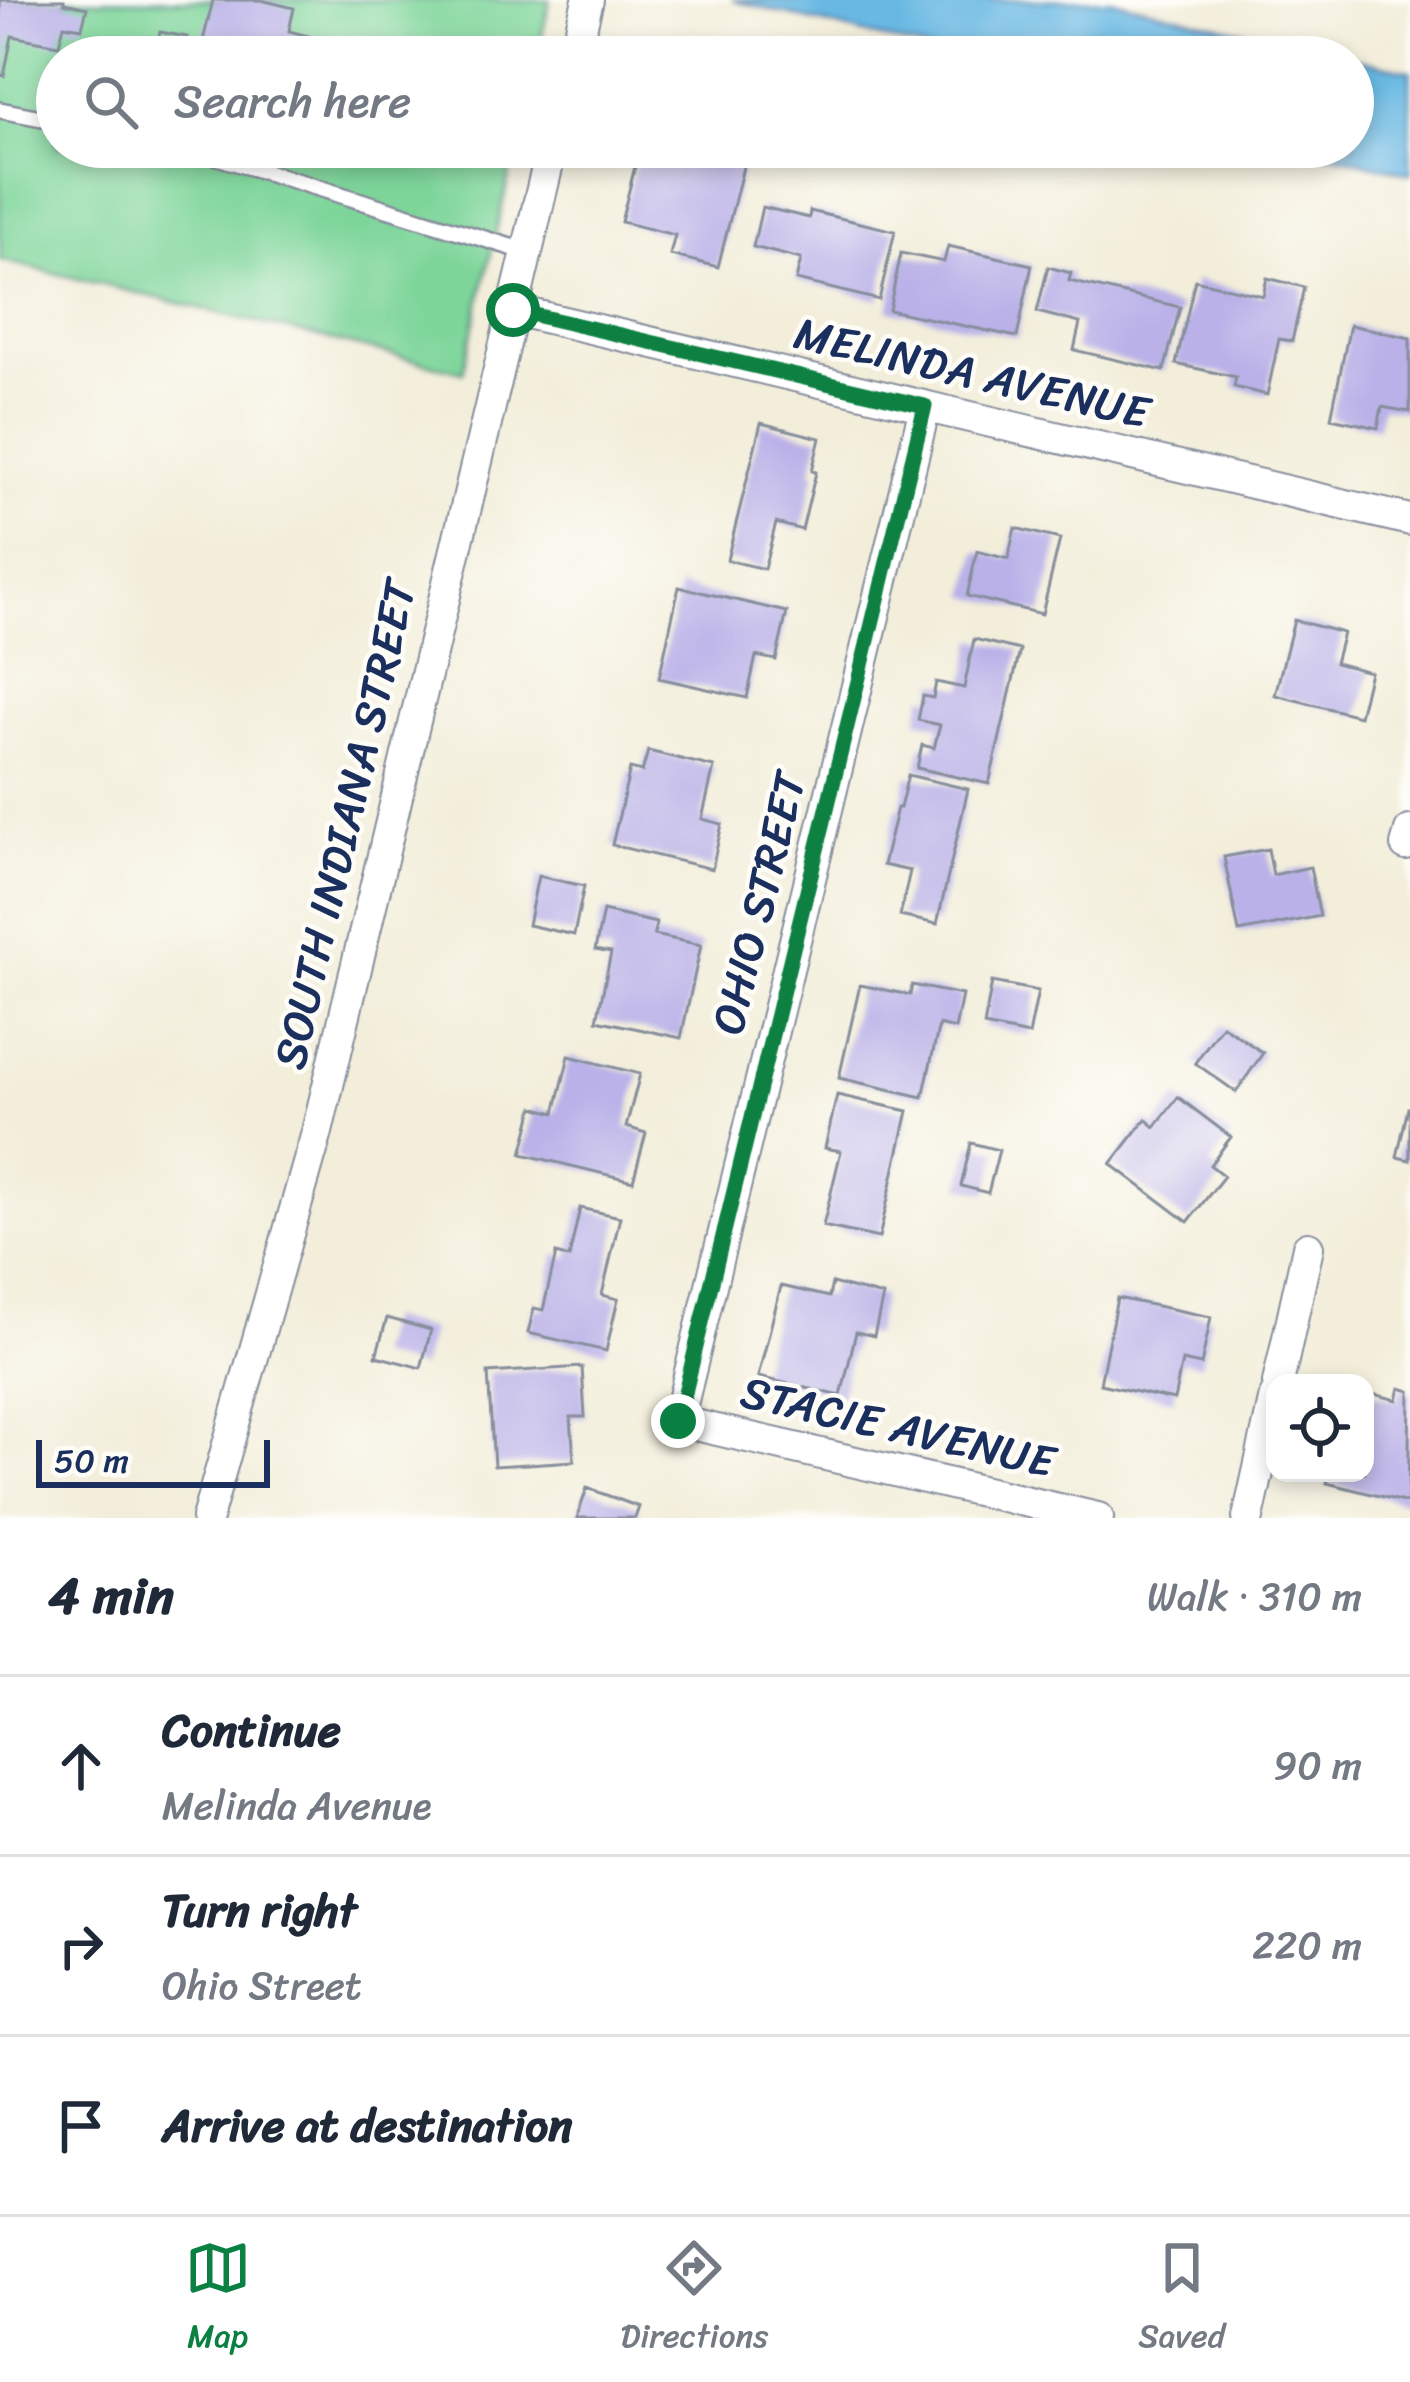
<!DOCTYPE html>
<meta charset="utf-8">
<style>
body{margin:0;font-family:Sriracha,sans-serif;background:#f6f6f7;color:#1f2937}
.controls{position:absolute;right:36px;bottom:36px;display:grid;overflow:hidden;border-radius:24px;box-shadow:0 6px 18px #0003}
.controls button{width:108px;height:108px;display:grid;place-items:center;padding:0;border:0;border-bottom:3px solid #e0e1e3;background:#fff;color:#1f2937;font:60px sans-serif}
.scale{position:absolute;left:36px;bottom:30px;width:234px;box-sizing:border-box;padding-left:12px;border:6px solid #1b2f5e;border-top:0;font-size:33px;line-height:42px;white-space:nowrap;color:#1b2f5e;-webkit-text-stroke:9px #fdfcf7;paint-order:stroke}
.stop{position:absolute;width:36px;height:36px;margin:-27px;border:9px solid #0b8043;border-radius:50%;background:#fff}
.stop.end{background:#0b8043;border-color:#fff;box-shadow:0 3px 12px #0008}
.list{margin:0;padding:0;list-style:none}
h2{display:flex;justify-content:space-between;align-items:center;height:156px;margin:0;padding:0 48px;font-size:51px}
h2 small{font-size:39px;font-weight:400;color:#747a83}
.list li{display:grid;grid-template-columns:78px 1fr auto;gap:36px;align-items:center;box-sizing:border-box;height:180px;padding:0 48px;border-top:3px solid #e0e1e3}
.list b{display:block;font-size:45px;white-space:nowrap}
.list p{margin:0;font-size:39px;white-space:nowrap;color:#747a83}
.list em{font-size:39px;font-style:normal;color:#747a83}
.icon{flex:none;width:66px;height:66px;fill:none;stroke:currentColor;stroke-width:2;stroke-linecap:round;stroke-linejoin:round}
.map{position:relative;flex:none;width:1410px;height:1518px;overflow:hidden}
.search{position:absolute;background:#fff;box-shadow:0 6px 18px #0003;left:36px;right:36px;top:36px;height:132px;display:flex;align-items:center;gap:30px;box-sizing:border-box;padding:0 42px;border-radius:66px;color:#747a83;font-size:45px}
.sheet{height:696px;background:#fff}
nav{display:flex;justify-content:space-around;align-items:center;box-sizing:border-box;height:168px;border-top:3px solid #e0e1e3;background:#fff;font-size:33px;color:#747a83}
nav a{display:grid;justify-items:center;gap:6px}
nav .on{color:#0b8043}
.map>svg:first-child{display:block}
.green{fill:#7dd59a;stroke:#4c827c;stroke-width:3}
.water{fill:#68b8e3;stroke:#4274a0;stroke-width:3}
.building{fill:#b9b1e8}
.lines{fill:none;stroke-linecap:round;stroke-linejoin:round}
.lane-casing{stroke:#878e9c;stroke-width:20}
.street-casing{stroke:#878e9c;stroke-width:34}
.lane{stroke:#fff;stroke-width:15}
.street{stroke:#fff;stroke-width:30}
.route{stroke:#0b8043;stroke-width:15}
.labels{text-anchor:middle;stroke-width:9;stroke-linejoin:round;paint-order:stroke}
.street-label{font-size:45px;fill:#1b2f5e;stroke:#fdfcf7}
</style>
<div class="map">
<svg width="1410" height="1518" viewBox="0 0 1410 1518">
<rect width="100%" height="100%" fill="#fdfcf7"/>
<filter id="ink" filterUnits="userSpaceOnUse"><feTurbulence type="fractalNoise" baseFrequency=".00833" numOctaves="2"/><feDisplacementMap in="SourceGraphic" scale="24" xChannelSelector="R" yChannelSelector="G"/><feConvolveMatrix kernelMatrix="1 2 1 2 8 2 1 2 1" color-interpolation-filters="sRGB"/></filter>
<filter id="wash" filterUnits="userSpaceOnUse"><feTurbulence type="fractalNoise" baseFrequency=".004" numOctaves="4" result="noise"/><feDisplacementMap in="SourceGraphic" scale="48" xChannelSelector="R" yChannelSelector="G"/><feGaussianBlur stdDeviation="2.7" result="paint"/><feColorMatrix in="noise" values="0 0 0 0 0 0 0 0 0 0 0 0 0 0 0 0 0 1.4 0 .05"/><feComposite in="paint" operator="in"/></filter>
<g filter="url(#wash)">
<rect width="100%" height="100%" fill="#f3eeda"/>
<path class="green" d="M 0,0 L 550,0 L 537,57 L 57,57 L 57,147 L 516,147 L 463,372 L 0,260 Z"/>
<path class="water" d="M 732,0 L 1112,0 L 1351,57 L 954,57 Z
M 1353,58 L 1410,71 L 1410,174 L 1305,147 L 1353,147 Z"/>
<g id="blocks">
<path class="building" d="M 0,0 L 64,0 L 64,3 L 87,8 L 82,28 L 64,25 L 59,45 L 12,36 L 4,76 L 0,75 Z
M 213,0 L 261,0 L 294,8 L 289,31 L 332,42 L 328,57 L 199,57 Z
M 160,32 L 187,37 L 183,57 L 155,57 Z
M 640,147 L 748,147 L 718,267 L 670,255 L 675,235 L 621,222 Z
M 762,207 L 809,218 L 810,211 L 895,231 L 879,300 L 796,280 L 801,259 L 753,247 Z
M 948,246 L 1032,265 L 1017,337 L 889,310 L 901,253 L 944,262 Z
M 1048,267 L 1071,273 L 1069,281 L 1180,307 L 1164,371 L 1074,350 L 1080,323 L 1037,312 Z
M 1267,278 L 1304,287 L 1292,341 L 1279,339 L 1267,395 L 1234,387 L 1236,377 L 1176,364 L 1195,280 L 1263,296 Z
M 1350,325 L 1410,338 L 1410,412 L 1382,407 L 1378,428 L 1331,418 Z
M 761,423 L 820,438 L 812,471 L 816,472 L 802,530 L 776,523 L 764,569 L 727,560 Z
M 1015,528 L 1060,539 L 1042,614 L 967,596 L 977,551 L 1008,559 Z
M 679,587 L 787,612 L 776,660 L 756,656 L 747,698 L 659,678 Z
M 1294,620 L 1343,633 L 1335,663 L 1370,672 L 1359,716 L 1275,695 Z
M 974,639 L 1020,650 L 989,784 L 917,768 L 922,745 L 934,748 L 940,725 L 918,720 L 923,696 L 933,698 L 936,682 L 964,688 Z
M 648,751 L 714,767 L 702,819 L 722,824 L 712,869 L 612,845 L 630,769 L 642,772 Z
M 908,775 L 968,789 L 937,924 L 900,916 L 910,871 L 883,865 L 897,808 L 900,808 Z
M 1268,849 L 1273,875 L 1310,867 L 1320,916 L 1239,932 L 1224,857 Z
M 538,876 L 584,886 L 574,935 L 528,925 Z
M 603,911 L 656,923 L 654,935 L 701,945 L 681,1038 L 597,1020 L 611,953 L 595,950 Z
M 992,982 L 1038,991 L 1029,1035 L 984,1026 Z
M 860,985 L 910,995 L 912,985 L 962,995 L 955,1029 L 939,1025 L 923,1097 L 839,1078 Z
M 1222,1025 L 1263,1053 L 1236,1092 L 1195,1063 Z
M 569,1056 L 640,1074 L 626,1127 L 646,1133 L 633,1181 L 522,1154 L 534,1107 L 555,1113 Z
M 837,1095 L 908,1111 L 879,1238 L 823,1226 L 841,1151 L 825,1148 Z
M 1178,1097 L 1231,1137 L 1210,1165 L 1224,1176 L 1188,1222 L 1111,1164 L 1146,1119 L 1155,1127 Z
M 1408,1108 L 1410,1108 L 1410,1160 L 1397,1157 Z
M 971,1143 L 999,1150 L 988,1193 L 961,1186 Z
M 580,1208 L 620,1217 L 602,1295 L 618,1299 L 606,1351 L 528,1333 L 534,1308 L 543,1310 L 556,1254 L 569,1258 Z
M 832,1283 L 883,1296 L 874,1336 L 856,1332 L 841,1396 L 758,1377 L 781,1286 L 829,1297 Z
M 1117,1298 L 1211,1317 L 1201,1365 L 1182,1361 L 1174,1400 L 1100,1384 Z
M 387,1318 L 431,1330 L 421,1368 L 376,1356 Z
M 582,1367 L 585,1417 L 571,1417 L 574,1461 L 494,1466 L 488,1373 Z
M 1400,1388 L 1410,1391 L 1408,1503 L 1327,1483 L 1330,1473 L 1365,1473 L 1365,1392 L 1397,1400 Z
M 587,1488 L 639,1507 L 635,1518 L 577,1518 Z"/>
</g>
</g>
<g filter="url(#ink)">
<use href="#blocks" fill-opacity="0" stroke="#878e9c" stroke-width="3"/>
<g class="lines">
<defs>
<path id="lane" d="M 0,110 L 57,121
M 185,147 L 527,252"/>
<path id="street" d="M 574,57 L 588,0
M 513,310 L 1410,520
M 925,407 L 678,1421 L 1098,1518
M 1406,845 L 1410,831
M 1278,1383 L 1308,1247
M 207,1518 L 316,1136 L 552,147
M 1248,1518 L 1275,1396"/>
</defs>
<use href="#lane" class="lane-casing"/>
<use href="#street" class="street-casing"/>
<use href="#lane" class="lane"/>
<use href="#street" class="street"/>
</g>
</g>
<g class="lines" filter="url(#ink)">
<path class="route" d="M 513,310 L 925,406 L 678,1421"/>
</g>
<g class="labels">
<g class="street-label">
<text transform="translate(972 372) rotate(13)" y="16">MELINDA AVENUE</text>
<text transform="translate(344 824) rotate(-77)" y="16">SOUTH INDIANA STREET</text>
<text transform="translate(758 903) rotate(-76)" y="16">OHIO STREET</text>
<text transform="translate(898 1426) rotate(13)" y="16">STACIE AVENUE</text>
</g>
</g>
</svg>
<div class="controls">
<button><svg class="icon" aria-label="locate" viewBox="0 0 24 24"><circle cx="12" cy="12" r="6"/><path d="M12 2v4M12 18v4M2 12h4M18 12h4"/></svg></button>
</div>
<div class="scale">50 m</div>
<div class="stop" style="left:513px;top:310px"></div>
<div class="stop end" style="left:678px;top:1421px"></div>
<div class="search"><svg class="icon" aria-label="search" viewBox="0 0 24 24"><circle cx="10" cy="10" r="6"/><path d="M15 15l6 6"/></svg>Search here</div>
</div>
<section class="sheet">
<h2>4 min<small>Walk · 310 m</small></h2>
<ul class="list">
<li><svg class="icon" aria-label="ahead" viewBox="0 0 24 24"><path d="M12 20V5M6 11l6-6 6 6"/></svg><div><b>Continue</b><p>Melinda Avenue</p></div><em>90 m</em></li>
<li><svg class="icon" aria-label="right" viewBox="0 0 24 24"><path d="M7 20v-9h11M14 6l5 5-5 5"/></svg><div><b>Turn right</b><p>Ohio Street</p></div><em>220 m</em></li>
<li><svg class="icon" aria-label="arrive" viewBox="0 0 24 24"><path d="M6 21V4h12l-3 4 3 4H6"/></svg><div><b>Arrive at destination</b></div></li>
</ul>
</section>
<nav>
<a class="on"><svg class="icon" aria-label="map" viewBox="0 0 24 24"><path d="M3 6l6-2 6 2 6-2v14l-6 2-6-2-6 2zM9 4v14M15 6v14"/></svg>Map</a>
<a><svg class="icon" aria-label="directions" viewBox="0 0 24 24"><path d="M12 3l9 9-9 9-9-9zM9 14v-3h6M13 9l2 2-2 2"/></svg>Directions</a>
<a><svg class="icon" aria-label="saved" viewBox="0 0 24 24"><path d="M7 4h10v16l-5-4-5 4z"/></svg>Saved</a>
</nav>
